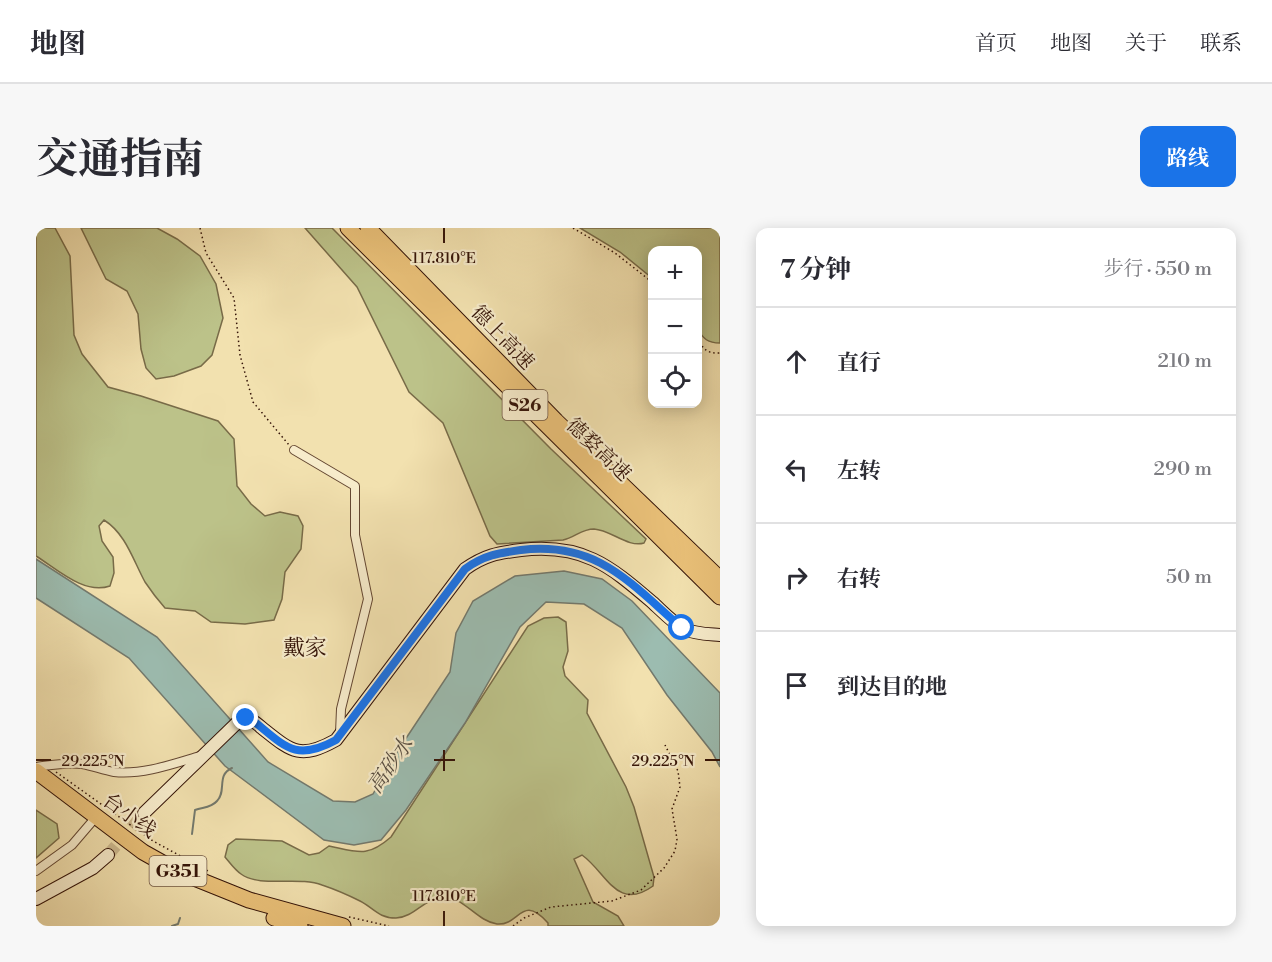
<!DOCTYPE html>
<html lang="zh">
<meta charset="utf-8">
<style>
body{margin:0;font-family:"Libre Bodoni","Noto Serif SC",serif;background:#f7f7f7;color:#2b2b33}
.controls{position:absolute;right:18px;top:18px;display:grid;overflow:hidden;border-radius:12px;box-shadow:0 3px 15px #0003}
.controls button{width:54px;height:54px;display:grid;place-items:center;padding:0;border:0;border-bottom:2px solid #e1e1e2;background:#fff;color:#2b2b33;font:30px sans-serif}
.stop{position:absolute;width:18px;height:18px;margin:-14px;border:4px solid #1a73e8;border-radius:50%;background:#fff}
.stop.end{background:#1a73e8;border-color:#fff;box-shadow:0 2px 6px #0008}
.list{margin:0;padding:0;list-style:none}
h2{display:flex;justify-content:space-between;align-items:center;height:78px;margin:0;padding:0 24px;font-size:26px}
h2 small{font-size:20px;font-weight:400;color:#7c7c81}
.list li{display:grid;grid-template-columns:39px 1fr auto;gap:18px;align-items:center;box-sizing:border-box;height:108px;padding:0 24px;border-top:2px solid #e1e1e2}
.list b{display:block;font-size:22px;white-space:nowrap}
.list em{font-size:20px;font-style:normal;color:#7c7c81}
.icon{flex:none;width:33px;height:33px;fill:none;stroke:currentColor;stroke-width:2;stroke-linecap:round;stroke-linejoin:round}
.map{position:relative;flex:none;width:684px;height:698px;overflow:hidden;border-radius:12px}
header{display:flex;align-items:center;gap:36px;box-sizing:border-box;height:84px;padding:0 30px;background:#fff;border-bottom:2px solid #e1e1e2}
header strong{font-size:28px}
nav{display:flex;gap:33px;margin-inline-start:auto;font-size:21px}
.intro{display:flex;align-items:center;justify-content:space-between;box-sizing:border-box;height:144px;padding:0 36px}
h1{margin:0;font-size:42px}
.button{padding:15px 27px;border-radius:12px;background:#1a73e8;color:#fff;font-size:21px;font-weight:700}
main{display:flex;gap:36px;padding:0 36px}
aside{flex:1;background:#fff;border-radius:12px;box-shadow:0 3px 15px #0003}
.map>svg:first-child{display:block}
.green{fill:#bcc289;stroke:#786b48;stroke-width:1.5}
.water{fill:#9cbcb0;stroke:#73796d;stroke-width:1.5}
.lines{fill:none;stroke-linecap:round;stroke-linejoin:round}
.stream{stroke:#73796d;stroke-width:2}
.secondary-tunnel{stroke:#ccb88e;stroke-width:12;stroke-dasharray:12 6;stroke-linecap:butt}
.street-casing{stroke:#644732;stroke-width:10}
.secondary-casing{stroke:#351408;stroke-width:14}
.highway-casing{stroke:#351408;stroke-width:17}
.path{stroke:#351408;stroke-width:1.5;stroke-dasharray:1.5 3;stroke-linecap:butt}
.street{stroke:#f7eccb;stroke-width:8}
.secondary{stroke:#f7eccb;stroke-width:12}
.highway{stroke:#e9c078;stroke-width:15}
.route{stroke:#1a73e8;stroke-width:8}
.ticks{fill:none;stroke:#351408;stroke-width:2}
.labels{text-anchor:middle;stroke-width:4.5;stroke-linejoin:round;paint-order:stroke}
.shield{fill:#f7eccb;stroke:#6f5542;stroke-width:1.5}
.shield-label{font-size:18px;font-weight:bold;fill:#351408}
.street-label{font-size:20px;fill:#351408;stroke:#f7eccb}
.water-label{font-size:21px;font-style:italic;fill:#594f43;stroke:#f7eccb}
.quarter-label{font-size:22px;fill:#351408;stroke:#f7eccb}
.ticks-label{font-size:15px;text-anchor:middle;fill:#351408;stroke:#f7eccb;stroke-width:4.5;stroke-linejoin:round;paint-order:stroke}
</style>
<header>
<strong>地图</strong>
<nav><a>首页</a><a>地图</a><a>关于</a><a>联系</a></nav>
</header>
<div class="intro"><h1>交通指南</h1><a class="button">路线</a></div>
<main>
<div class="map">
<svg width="684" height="698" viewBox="0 0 684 698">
<rect width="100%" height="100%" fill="#f2e1af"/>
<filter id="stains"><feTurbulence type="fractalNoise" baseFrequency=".00333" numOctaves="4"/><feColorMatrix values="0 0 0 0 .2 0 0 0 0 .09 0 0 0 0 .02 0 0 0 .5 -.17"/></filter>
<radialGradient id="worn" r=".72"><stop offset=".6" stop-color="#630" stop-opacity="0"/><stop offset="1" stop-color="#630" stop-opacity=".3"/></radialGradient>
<path class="green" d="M 0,0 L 19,0 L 34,28 L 38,107 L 46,126 L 72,159 L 105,168 L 182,193 L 198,211 L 201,258 L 215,276 L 229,288 L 244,284 L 262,288 L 267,298 L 265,321 L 249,344 L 246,371 L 238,392 L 209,396 L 175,394 L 159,383 L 129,380 C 122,372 115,363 109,354 C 97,332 90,306 68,292 L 63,298 L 66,313 L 77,329 L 78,345 L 74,358 C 48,367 21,341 0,328 Z
M 45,0 L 121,0 L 141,11 L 164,28 L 180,56 L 187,90 L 176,127 L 165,138 L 138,148 L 120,151 L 110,140 L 105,121 L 102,86 L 91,63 L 70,51 Z
M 269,0 L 296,0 L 515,221 L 610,311 L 608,315 C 592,320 575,302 558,301 C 546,301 539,309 527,312 L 461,316 L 454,308 L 407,195 L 373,164 L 321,59 Z
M 544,0 L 684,0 L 684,115 C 672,115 667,111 662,101 L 662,22 L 616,22 L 616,50 L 584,24 Z
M 522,389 L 530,394 L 532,423 L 527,439 L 529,448 L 552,472 L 551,485 L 590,559 L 598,579 L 618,649 L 617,658 C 581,684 571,645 546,627 L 538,631 L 557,674 L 582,688 L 588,698 L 512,698 L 512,695 C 485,665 484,698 461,696 C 440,693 427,667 405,669 C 387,672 378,689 360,690 C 342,690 338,680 324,673 C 312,667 298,661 286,657 C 263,648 224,660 205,646 C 199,642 194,635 189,629 L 192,617 L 200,611 L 246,613 L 273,627 L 283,625 L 293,618 C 322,624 331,630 355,609 L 492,398 L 508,390 Z
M 0,582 L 21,596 L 23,610 L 0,630 Z"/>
<path class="water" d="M 0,331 L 121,409 L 232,534 L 297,573 L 319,574 L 337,566 L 359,527 L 414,444 L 420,405 L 437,373 L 479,348 L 528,343 L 566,351 L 596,373 L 684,465 L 684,539 L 676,524 L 631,467 L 586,400 L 548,376 L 510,374 L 484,399 L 429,495 L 370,582 L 345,612 L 318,617 L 288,612 L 189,538 L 93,430 L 0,370 Z"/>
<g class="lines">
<path class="stream" d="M 156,606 L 159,582 C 167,579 175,580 181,573 C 191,563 180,547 196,540
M 136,698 L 142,696 L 144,690"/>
<path class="secondary-tunnel" d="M 72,627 L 108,585"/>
<defs>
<path id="street" d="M 258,222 L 319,258 L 319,307 L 332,371 L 305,481 L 304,505
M 0,539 C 15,537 31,534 46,536 C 57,538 67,542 78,544 C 107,547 137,536 164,528
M 0,643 L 36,617 L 60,589"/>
<path id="secondary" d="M 108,585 L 206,490 C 215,490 219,494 226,500 C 256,524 264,532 300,512 L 429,341 C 449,327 461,325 485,322 C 546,315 573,337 616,374 C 626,383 637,395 648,401 C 659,406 672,406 684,407
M 0,671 L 57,640 L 72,627"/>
<path id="highway" d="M 312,0 L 684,369
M 332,0 L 520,193 L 684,351
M 0,543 L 107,624 L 141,643 L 213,672 L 307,698
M 238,690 L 264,698"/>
</defs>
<use href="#street" class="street-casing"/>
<use href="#secondary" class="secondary-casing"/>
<use href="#highway" class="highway-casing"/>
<path class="path" d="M 164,0 L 170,25 L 198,70 L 204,127 L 217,174 L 253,217
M 537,0 L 579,25 L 616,54
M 662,110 C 666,121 672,126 684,125
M 20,544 L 117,613 L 172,643
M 313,689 L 353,698
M 477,698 L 488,690 L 515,679 L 576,673 L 605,662 L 628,640 L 639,623 L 641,611 L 636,581 L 644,559 L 642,543 L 629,517"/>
<use href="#street" class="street"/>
<use href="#secondary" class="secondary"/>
<use href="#highway" class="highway"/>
</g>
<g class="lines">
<path class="route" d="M 210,490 L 215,491 C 248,517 258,535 300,512 L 429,341 C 448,327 463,325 485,322 C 561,313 594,355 646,400"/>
</g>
<path class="ticks" d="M 408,0 L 408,15M 408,522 L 408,543M 0,532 L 15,532M 398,532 L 419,532M 669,532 L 684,532M 408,683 L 408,698"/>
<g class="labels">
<g class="shield">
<rect x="466.5" y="162" width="45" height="30" rx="4.5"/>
<rect x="113.5" y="628" width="57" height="30" rx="4.5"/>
</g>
<g class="shield-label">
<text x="489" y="183">S26</text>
<text x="142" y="649">G351</text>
</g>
<g class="street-label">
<text transform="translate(467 109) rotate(46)" y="7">德上高速</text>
<text transform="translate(563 221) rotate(44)" y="7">德婺高速</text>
<text transform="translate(94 587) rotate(36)" y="7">台小线</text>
</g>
<g class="water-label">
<text transform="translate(354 537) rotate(-55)" y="7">高砂水</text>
</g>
<g class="quarter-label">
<text x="269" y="427">戴家</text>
</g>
</g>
<g class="ticks-label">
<text x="408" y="35">117.810°E</text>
<text x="57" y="538">29.225°N</text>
<text x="627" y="538">29.225°N</text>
<text x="408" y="673">117.810°E</text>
</g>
<rect width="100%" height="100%" filter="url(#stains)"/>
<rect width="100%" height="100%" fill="url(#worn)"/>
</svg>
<div class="controls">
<button>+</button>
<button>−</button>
<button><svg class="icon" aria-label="locate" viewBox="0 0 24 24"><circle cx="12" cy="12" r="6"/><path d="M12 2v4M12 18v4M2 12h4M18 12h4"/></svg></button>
</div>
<div class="stop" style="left:646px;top:400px"></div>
<div class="stop end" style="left:210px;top:490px"></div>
</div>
<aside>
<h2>7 分钟<small>步行 · 550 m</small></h2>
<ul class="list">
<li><svg class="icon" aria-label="ahead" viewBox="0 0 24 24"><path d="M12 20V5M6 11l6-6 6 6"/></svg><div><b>直行</b></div><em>210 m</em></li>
<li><svg class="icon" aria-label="left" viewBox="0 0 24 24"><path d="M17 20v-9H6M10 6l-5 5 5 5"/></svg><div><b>左转</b></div><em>290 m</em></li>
<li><svg class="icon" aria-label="right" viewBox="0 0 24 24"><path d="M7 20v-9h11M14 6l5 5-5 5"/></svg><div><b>右转</b></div><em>50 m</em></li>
<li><svg class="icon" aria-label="arrive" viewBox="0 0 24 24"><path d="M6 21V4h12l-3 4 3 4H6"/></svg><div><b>到达目的地</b></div></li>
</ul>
</aside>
</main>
